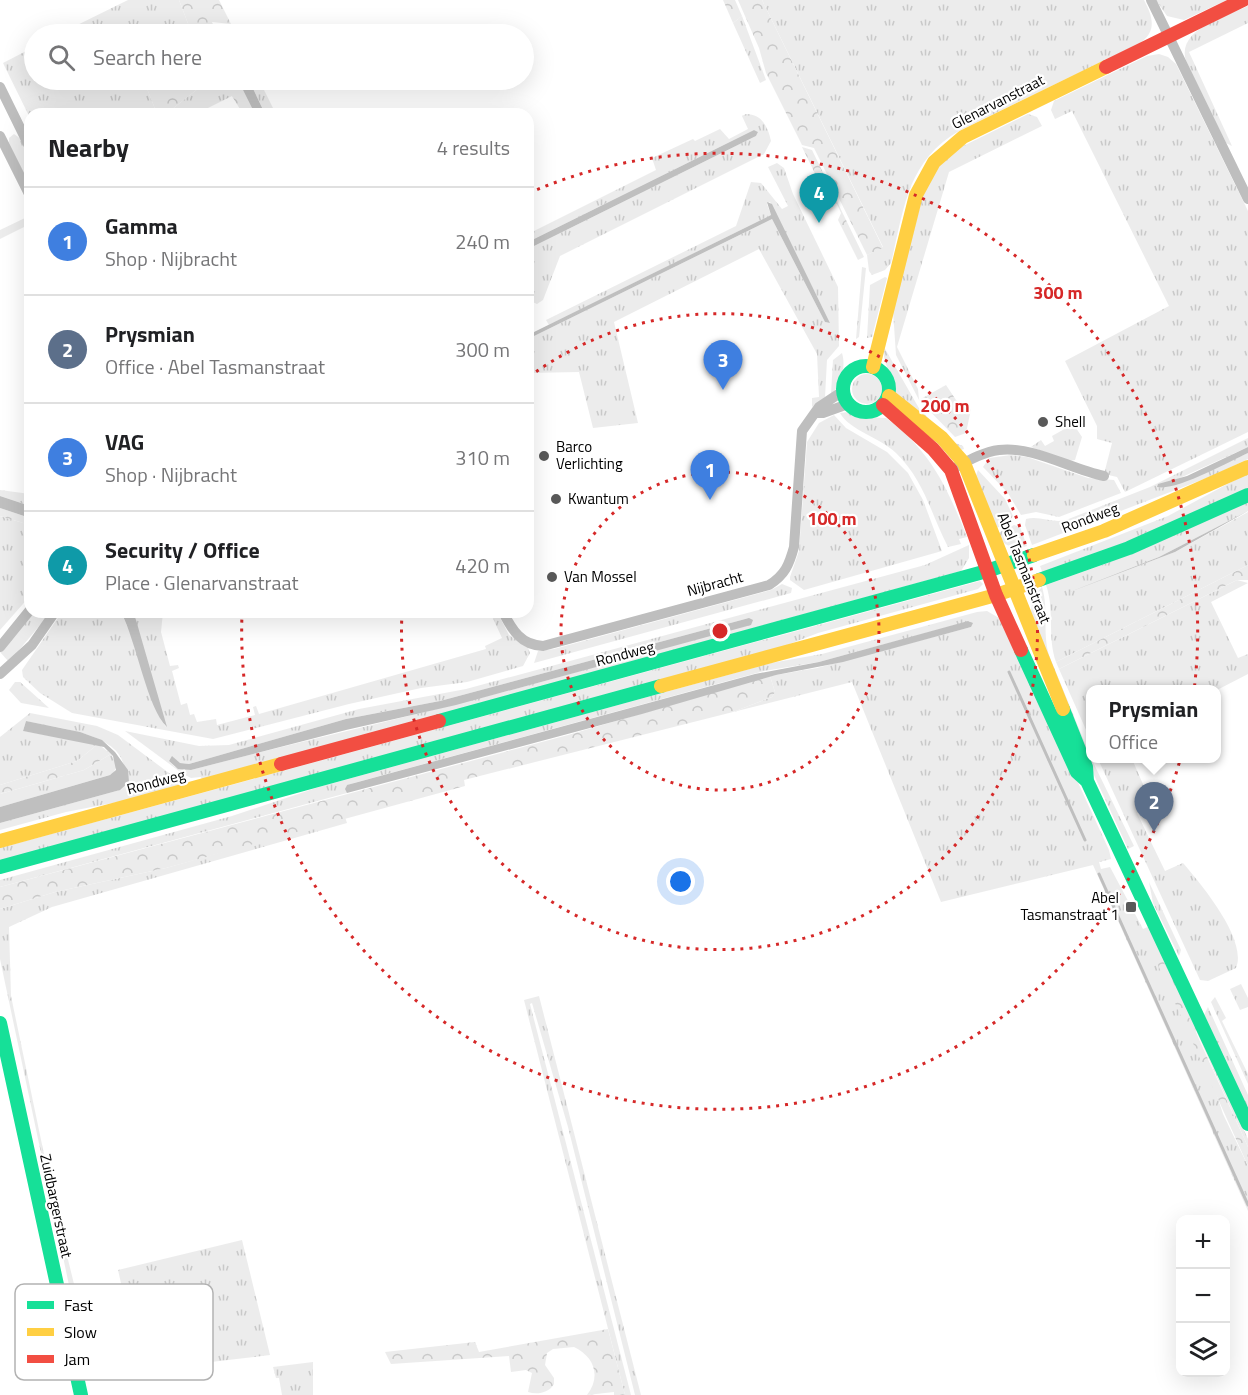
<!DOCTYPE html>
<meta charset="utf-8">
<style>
body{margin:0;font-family:"Titillium Web",sans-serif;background:#f6f6f6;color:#202124}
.controls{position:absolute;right:18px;bottom:18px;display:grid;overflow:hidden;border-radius:12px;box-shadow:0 6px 24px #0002}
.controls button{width:54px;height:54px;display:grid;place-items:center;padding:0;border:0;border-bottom:2px solid #e0e0e0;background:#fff;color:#202124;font:30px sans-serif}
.you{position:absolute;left:681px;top:882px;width:21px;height:21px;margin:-15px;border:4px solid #fff;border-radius:50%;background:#1a73e8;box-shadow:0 0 0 9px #1a73e833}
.badge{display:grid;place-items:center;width:39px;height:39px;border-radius:50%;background:#db2777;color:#fff;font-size:20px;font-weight:700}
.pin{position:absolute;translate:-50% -50px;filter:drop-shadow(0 2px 3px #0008)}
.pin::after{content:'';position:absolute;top:32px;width:21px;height:18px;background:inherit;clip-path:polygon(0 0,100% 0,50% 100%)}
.popup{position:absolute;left:1086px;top:685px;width:135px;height:78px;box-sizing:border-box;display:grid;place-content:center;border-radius:12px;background:#fff;filter:drop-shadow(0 2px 4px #0005);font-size:20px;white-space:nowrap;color:#757577}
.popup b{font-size:22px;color:#202124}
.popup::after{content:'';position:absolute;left:50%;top:100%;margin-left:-12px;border:12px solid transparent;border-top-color:#fff}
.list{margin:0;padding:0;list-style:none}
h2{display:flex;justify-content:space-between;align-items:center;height:78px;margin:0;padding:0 24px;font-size:26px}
h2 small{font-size:20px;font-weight:400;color:#757577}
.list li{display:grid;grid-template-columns:39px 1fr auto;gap:18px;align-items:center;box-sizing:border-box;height:108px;padding:0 24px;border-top:2px solid #e0e0e0}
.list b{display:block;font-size:22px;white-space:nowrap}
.list p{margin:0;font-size:20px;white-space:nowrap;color:#757577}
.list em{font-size:20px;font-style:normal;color:#757577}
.icon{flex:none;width:33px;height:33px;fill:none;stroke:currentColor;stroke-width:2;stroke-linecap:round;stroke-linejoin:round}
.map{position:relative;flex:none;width:1248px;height:1395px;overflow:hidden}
.search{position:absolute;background:#fff;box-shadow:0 6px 24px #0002;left:24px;top:24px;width:510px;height:66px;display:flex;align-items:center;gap:15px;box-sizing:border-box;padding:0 21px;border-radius:33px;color:#757577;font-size:22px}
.panel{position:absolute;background:#fff;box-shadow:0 6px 24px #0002;left:24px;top:108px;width:510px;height:510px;border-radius:18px}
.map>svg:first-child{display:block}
.grass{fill:url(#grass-tufts);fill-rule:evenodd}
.forest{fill:url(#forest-crowns)}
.water{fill:#bfbfbf}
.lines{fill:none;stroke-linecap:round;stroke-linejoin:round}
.stream{stroke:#bfbfbf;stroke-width:3}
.street{stroke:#bebebe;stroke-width:10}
.fast{stroke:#16e098;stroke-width:14}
.slow{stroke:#ffcf43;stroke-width:14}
.jam{stroke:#f24e42;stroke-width:14}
.ring{fill:none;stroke:#d62828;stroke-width:3;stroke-dasharray:3 6}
.poi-dot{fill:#595959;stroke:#fff;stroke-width:2}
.labels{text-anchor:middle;stroke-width:4.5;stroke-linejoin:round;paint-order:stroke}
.street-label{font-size:15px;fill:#000;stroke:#fff}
.poi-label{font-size:15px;fill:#000;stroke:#fff;text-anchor:start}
.key{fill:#fff;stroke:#b2b2b2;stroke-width:1.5}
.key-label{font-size:16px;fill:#000}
.centre{fill:#d62828;stroke:#fff;stroke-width:3}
.ring-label{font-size:18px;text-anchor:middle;font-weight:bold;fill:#d62828;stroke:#fff;stroke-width:4.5;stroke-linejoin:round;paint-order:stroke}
</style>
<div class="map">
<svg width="1248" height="1395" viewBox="0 0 1248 1395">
<defs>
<pattern id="grass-tufts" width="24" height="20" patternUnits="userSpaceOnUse" patternTransform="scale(1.5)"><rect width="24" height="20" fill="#ececec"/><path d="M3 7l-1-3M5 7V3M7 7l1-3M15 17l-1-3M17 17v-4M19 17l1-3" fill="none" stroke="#c9c9c9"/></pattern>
<pattern id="forest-crowns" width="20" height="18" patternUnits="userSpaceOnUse" patternTransform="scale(1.5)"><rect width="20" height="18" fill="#ececec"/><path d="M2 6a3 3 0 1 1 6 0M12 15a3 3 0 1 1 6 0" fill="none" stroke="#c9c9c9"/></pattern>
</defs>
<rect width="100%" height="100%" fill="#fff"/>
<path class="grass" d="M 128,0 L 179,0 L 192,34 L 59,34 Z
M 762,0 L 1144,0 C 1153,17 1157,31 1140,43 L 959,131 C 907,161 904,209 891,263 L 885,270 L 872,275 L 869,271 L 867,255 L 883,247 Z
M 1156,0 L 1227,0 L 1184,20 L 1167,16 Z
M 1248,6 L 1248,23 L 1189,52 L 1232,146 L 1226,143 L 1186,61 C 1176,29 1227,16 1248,6 Z
M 742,16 L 766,80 L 760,83 L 733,23 Z
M 34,47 L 34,80 L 152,80 L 146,86 L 157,114 L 30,114 L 30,118 L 3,63 Z
M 1159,54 L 1168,57 L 1176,64 L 1248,211 L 1248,432 L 1125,492 L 1117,477 L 1104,474 L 1112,443 L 1097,439 L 1097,426 L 1065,361 L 1169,306 L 1072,111 L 1055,119 L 1051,110 L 1054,101 L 1147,56 Z
M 209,80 L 223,80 L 234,95 L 196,114 L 166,114 Z
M 249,80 L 259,80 L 276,114 L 265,114 Z
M 746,114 C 762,114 768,127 771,141 L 764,154 L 560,256 L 543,300 L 537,304 L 528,300 L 528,249 L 756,136 L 758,132 L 754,130 L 528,242 L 528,234 L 656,170 L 652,158 L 693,139 L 695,141 L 720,129 L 729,139 L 748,129 L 742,116 Z
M 1028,114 L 1037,117 L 1042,126 L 949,172 L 897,347 L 918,389 L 919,400 L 896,355 L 893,311 L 923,194 L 936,168 L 957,149 Z
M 14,134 C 33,145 30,166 30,186 L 9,143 L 9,138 Z
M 777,163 L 784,168 L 793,194 L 838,287 L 839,346 L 827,360 L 825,397 L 812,407 L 812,398 L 819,397 L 817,354 L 759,249 L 614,322 L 638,423 L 593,428 L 579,372 L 528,373 L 528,339 L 772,219 L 825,322 L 830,323 L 770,202 L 767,204 L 771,215 L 549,325 L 546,320 L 736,226 L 751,182 L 761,183 L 782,209 L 788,206 L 768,167 Z
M 25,218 L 28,225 L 0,239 L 0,230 Z
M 862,267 L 866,268 L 859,337 L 856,339 Z
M 885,277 L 887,278 L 872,337 L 867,338 L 870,285 Z
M 884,347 L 920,410 L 955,443 L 963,446 L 964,449 L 961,450 L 896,395 C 894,378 881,361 884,347 Z
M 842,353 C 846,366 842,385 831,394 L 833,360 Z
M852 389a15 15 0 1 1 30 0a15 15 0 1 1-30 0Z
M 848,412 L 863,417 L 886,418 C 931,451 947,487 967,537 L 959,539 L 961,544 L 948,547 C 931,514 924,480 896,453 C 881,438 849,430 840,413 Z
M 834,415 L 846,428 L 887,452 L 908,473 L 923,500 L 942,551 L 804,590 L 790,580 L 790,577 L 799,551 L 807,442 L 819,423 Z
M 1068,427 L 1076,428 L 1082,437 L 1075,460 L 1069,461 L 1031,447 L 1041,440 L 1045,446 L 1054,441 L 1052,436 Z
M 1248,438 L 1248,447 L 1158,488 L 1201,474 L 1248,453 L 1248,459 L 1212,476 L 1032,545 L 1025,525 L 1026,519 C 1040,515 1052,524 1066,520 L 1150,487 Z
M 1011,455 L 1027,457 L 1088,478 L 1114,480 L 1121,493 L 1059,517 L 1036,512 L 1021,515 L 1008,493 L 983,467 L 989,458 Z
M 978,470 L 1005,499 L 1013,516 L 1010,521 L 993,530 L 975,478 Z
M 1248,473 L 1248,488 L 1155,531 L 1043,574 L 1040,566 L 1168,516 Z
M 0,490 L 30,494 L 30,506 L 0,496 Z
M 1248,502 L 1248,511 L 1159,557 L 1062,595 L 1175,552 L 1248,512 L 1248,565 L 1056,662 C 1047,636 1055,611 1046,585 L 1105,564 Z
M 0,516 L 30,525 L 30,596 L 0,630 Z
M 1014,525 L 1020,527 L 1027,546 C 1013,550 1004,546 996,534 Z
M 969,545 L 969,558 L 961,571 L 202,780 L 201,777 L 191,778 L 183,774 L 125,731 L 199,746 L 229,745 L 359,709 L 466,689 L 925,565 ZM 749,618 C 567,683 378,721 191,770 L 175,767 L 169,761 L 173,757 L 179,763 L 189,764 L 346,719 L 440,701 Z
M 1237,580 L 1248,583 L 1211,602 L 1238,658 L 1248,654 L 1248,674 L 1217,690 L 1091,690 L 1091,741 L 1059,669 Z
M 980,581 L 983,584 L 978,589 L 818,633 L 774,650 L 0,861 L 0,848 Z
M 782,584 L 792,588 L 791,593 L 534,663 L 538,651 L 554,649 L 771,590 Z
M 1042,587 C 1049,610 1042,632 1049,655 L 1091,758 L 1134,846 L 1128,849 L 1094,775 L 1031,612 L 1033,597 Z
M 987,611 L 999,618 L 1007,628 L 1109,850 L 1111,859 L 1099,862 L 1101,869 L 1110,867 L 1143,929 L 1150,926 L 1248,1139 L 1248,1147 L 1194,1026 L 1223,1114 L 1248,1166 L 1248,1211 L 1093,865 L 941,902 L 852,682 L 733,712 L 772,697 L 775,692 L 770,676 L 817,668 L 971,627 L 970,621 L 819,662 L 764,671 L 354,783 L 346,786 L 347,793 L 0,887 L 0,880 L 232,816 L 319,787 L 771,663 L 822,654 L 977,612 Z
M 34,612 L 51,612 L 9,662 L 0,652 Z
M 62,612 L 121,612 L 134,642 L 161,720 L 166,727 L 133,612 L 163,612 L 161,632 L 170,666 L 178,665 L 179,668 L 172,671 L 181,705 L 187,703 L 190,715 L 194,714 L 197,722 L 216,719 L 217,725 L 255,715 L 253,707 L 256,706 L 259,714 L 486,649 L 485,646 L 502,638 L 490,612 L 497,612 L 509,635 L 528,648 L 530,653 L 523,666 L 467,682 L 421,688 L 349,704 L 213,739 L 72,713 L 40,693 L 23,677 L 22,670 Z
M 15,682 L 20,682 L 49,708 L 21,703 L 9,690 Z
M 30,713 L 97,726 L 118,735 L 177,779 L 179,786 L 144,797 L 66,812 L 0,830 L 0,823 L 120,790 C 121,784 125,774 124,767 C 120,732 52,728 26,721 L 23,731 L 98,744 L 77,761 L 0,785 L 0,737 Z
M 111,754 L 117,765 L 113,774 L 0,807 L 0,794 L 84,770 Z
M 1098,759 L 1132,759 L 1149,798 L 1138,803 L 1142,810 L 1137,813 L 1165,871 L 1183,863 C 1201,884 1248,940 1236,968 L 1208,981 L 1200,980 Z
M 345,817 L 347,823 L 52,907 L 9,927 L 11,996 L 54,1202 L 83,1321 L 77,1323 L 0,959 L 0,909 L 55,892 L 166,868 Z
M 1149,882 L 1181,950 L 1179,956 L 1153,903 Z
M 1241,984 L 1248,998 L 1248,1007 L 1240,1010 L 1230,989 Z
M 539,996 L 641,1395 L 635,1395 L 568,1127 L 532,1003 L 530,1004 L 631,1395 L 625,1395 L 524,1000 Z
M 1215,997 L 1226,1018 L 1222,1021 L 1248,1074 L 1248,1084 L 1211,1002 Z
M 1208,1007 L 1248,1095 L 1248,1110 L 1204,1015 Z
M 242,1240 L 270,1355 L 185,1365 L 177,1332 L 134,1341 L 118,1270 Z
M 313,1362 L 313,1395 L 282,1395 L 279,1378 L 276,1378 L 273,1367 Z"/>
<path class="forest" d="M 179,0 L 219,0 L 231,24 L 212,22 L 217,34 L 192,34 Z
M 723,0 L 735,0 L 742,16 L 733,23 Z
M 738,0 L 762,0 L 883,248 L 867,255 L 814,148 L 802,145 L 766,73 L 759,48 Z
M 152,80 L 209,80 L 166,114 L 157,114 L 146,86 Z
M 222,80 L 238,80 L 255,114 L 243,114 Z
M 802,147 L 812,150 L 864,257 L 858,260 L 838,220 L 841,213 L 837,204 L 829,202 Z
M 946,385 L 960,406 L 971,409 L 966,433 L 955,437 L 919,400 Z
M 0,508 L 30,518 L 30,525 L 0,516 Z
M 1248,565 L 1248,580 L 1237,580 L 1059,669 L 1056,662 Z
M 770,676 L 775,692 L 772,697 L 733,712 L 464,780 L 465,786 L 166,868 L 55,892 L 0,909 L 0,887 L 568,735 Z
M 98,744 L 111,754 L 84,770 L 0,794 L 0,785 L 77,761 Z
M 1150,938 L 1153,938 L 1248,1147 L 1248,1166 L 1154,956 Z
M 608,1329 L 625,1395 L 614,1395 L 614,1392 L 587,1395 C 601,1377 595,1357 574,1347 L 553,1349 L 547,1353 L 545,1365 L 554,1378 L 554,1384 C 549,1393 537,1395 528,1392 L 532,1373 L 526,1370 L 511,1372 L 509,1356 L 391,1364 L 385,1352 L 475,1342 L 479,1352 Z"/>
<path class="water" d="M 238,80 L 249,80 L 265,114 L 255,114 Z
M 754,130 L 758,132 L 756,136 L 528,249 L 528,242 Z
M 767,202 L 772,204 L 830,323 L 825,322 L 772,219 L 528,339 L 528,335 L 771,215 Z
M 1248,447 L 1248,453 C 1228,462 1177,491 1157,487 L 1158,484 L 1187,476 Z
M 0,496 L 30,506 L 30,518 L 0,508 Z
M 1248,511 L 1175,552 L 1062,595 L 1159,557 Z
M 121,612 L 133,612 L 136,620 L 167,727 C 147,708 137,643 121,612 Z
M 749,618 L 753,620 L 751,625 L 456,705 L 346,730 L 191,770 L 178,769 L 169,761 L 172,756 L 180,763 L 189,764 L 346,719 L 440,701 Z
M 968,621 L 973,623 L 971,627 L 843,662 L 776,675 L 642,714 L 347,793 L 345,789 L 347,785 L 755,674 L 819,662 Z
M 26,721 L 80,732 L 102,740 L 115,752 L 128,770 L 129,782 L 120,790 L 0,823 L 0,807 L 110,775 L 116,770 L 113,756 L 104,747 L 23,731 Z"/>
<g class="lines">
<path class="stream" d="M 1009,672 L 1085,840
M 1099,874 L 1248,1205"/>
<path class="street" d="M 1151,0 L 1248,199
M 0,87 L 30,148
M 0,136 L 30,196
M 817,413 L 823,413 L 848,404
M 951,470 C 966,462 982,452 999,450 C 1034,446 1070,469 1104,476
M 503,612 C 512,630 521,645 543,646 L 769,585 C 785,575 789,565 794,547 L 802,431 L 819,407 L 843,391
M 0,647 L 30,610
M 0,674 L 32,645 L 55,612"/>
<path class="fast" d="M843 389a23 23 0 1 1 46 0a23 23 0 1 1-46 0Z
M 1039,580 L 1129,548 L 1248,495
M 1021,650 L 1077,772 L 1087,781 L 1248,1124
M 1063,709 L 1086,767 L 1087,781
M 439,721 L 987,571 L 1034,555
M 0,867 L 661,686
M 0,1023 L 81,1395"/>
<path class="slow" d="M 873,367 L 916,195 L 934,162 L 963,137 L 1106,67
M 889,396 L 942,438 L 964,463 L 1063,709
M 1034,555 L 1104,531 L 1248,467
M 661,686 L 996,595 L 1039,580
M 0,841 L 281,764"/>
<path class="jam" d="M 1106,67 L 1243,0
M 883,405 L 933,449 L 951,470 L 996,595 L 1021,650
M 281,764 L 439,721"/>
</g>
<g class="ring">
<circle cx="720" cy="631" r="159"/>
<path d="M529 377A318 318 0 1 1 402 614"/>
<path d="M529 193A478 478 0 1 1 242 614"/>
</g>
<g class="poi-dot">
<circle cx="1043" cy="422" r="6"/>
<circle cx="544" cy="456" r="6"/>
<circle cx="556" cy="499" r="6"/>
<circle cx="552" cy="577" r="6"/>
<rect x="1125" y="901" width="12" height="12" rx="3"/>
</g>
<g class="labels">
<g class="street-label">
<text transform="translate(998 102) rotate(-27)" y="5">Glenarvanstraat</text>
<text transform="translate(1090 518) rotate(-21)" y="5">Rondweg</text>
<text transform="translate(1024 568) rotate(68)" y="5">Abel Tasmanstraat</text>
<text transform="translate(715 584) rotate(-15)" y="5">Nijbracht</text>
<text transform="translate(625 654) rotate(-15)" y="5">Rondweg</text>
<text transform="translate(156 782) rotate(-15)" y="5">Rondweg</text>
<text transform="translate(56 1206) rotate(78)" y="5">Zuidbargerstraat</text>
</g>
<g class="poi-label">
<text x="1055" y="427">Shell</text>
<text x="556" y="452">Barco<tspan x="556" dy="17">Verlichting</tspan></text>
<text x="568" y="504">Kwantum</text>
<text x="564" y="582">Van Mossel</text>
<text x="1119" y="903" text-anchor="end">Abel<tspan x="1119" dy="17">Tasmanstraat 1</tspan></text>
</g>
</g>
<rect x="15" y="1284" width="198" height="96" rx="9" class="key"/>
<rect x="27" y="1301" width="27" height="8" fill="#16e098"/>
<rect x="27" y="1328" width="27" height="8" fill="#ffcf43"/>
<rect x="27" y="1355" width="27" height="8" fill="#f24e42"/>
<g class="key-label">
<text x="64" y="1311">Fast</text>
<text x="64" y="1338">Slow</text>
<text x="64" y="1365">Jam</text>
</g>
<circle cx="720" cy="631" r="9" class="centre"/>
<g class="ring-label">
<text x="1058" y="299">300 m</text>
<text x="945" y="412">200 m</text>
<text x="832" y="525">100 m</text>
</g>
</svg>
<div class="controls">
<button>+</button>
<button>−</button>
<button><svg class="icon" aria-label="layers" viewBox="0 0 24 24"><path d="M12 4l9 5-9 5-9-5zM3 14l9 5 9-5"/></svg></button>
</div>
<div class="you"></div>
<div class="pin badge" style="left:710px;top:500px;background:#3f7fe0">1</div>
<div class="pin badge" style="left:1154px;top:832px;background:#5c6f8a">2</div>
<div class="popup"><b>Prysmian</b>Office</div>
<div class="pin badge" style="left:723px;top:390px;background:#3f7fe0">3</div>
<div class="pin badge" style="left:819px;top:223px;background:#0f9aa8">4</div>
<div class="search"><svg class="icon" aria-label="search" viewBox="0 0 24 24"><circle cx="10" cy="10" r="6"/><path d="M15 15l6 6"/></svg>Search here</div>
<section class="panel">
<h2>Nearby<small>4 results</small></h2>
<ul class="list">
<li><span class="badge" style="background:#3f7fe0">1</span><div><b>Gamma</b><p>Shop · Nijbracht</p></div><em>240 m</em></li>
<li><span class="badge" style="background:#5c6f8a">2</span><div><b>Prysmian</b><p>Office · Abel Tasmanstraat</p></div><em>300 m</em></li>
<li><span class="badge" style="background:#3f7fe0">3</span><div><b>VAG</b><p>Shop · Nijbracht</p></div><em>310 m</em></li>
<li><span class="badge" style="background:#0f9aa8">4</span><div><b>Security / Office</b><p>Place · Glenarvanstraat</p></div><em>420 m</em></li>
</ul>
</section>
</div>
